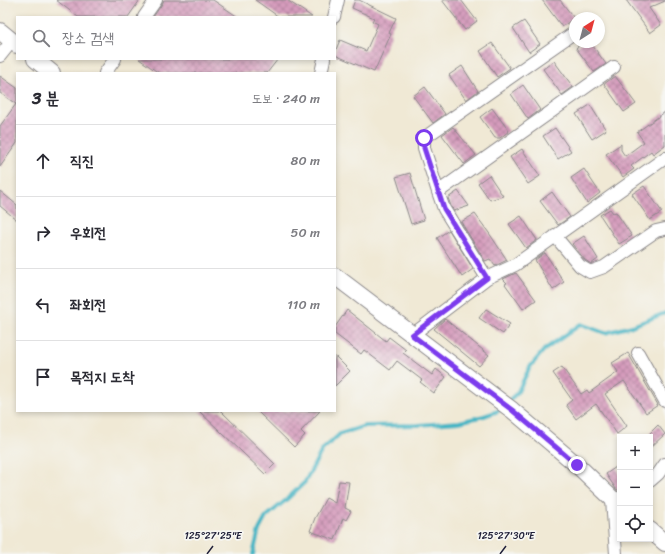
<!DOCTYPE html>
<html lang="ko">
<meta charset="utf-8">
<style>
body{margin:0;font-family:Sriracha,"Poor Story",sans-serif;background:#f7f7f7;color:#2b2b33}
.controls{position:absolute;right:12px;bottom:12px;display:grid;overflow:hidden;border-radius:0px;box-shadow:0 2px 6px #0003}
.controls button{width:36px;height:36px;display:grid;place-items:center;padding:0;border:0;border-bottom:1px solid #e1e1e2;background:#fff;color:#2b2b33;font:20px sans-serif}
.compass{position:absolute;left:569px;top:12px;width:36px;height:36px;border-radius:50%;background:#fff;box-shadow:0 2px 6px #0003;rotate:36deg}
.stop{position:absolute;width:12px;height:12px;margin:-9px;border:3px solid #7c3aed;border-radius:50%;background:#fff}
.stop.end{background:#7c3aed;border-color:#fff;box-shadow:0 1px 4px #0008}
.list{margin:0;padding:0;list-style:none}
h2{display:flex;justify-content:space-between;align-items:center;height:52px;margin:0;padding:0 16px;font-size:17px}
h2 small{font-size:13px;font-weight:400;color:#7c7c81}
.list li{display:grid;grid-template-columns:26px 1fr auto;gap:12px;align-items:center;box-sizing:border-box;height:72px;padding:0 16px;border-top:1px solid #e1e1e2}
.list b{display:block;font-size:15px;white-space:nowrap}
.list em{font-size:13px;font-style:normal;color:#7c7c81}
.icon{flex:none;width:22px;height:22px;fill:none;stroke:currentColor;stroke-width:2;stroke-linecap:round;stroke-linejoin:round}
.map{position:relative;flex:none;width:665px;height:554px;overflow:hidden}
.search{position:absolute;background:#fff;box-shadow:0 2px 6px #0003;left:16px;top:16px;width:320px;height:44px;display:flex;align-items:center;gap:10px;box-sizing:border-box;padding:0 14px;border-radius:0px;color:#7c7c81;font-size:15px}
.panel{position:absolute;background:#fff;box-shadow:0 2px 6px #0003;left:16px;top:72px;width:320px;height:340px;border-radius:0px}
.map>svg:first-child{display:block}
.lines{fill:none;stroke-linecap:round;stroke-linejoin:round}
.stream{stroke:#49b6c5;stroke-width:4}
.building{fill:url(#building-cross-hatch)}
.street-casing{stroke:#898688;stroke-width:14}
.secondary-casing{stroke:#898688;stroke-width:18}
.street{stroke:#fff;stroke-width:12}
.secondary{stroke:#fff;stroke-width:16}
.route{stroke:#7c3aed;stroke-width:5}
.ticks{fill:none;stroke:#22223b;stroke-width:1.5}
.ticks-label{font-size:10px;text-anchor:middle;fill:#22223b;stroke:#f6f6f2;stroke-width:3.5;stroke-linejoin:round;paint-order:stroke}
</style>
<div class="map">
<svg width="665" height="554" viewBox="0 0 665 554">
<defs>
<pattern id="building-cross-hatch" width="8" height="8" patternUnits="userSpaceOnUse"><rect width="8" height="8" fill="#d59bbc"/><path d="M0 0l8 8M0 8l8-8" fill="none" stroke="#ac7e9a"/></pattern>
</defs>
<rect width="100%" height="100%" fill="#f6f6f2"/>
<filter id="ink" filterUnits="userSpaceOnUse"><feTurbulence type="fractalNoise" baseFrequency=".025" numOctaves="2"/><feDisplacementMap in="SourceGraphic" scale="8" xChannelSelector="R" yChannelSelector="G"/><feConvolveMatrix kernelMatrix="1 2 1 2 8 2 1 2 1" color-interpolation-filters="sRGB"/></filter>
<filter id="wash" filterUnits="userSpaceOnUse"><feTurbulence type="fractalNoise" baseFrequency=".012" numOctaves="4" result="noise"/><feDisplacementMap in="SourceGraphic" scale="16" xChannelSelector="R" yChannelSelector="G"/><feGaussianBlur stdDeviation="0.9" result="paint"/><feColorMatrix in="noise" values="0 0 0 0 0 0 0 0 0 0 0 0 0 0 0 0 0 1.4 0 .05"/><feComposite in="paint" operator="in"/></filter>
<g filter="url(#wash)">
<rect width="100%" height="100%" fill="#f0e9d5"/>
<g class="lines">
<path class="stream" d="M 507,402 L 517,393 L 530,367 L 544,350 L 581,324 L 605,333 L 632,326 L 665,313
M 253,554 L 259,530 L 266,517 L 286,500 L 305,482 L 322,450 L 340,434 L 365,426 L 418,425 L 459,422 L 484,416 L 498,411 L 503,407"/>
</g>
<g id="blocks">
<path class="building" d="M 56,0 L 140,0 L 128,17 L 78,17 Z
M 164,0 L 213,0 L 238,17 L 153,17 L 162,4 Z
M 255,0 L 287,0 L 312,17 L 279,17 Z
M 355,0 L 359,0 L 396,18 L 389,33 L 391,34 L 374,72 L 335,55 L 335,52 L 340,40 L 366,51 L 378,24 L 372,21 L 374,18 L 352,8 Z
M 442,0 L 461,0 L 477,21 L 465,30 Z
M 542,0 L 560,0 L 574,18 L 562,27 Z
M 626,0 L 665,0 L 665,1 L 649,8 L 661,25 L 650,33 Z
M 524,21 L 540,44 L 529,52 L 513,28 Z
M 583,42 L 590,42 L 606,64 L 594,72 L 576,48 Z
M 492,43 L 510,68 L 497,77 L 480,51 Z
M 139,59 L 278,59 L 267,73 L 159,73 Z
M 554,61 L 573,87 L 562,95 L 543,69 Z
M 462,66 L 478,91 L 466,100 L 449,75 Z
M 0,76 L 17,88 L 17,143 L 0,167 L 0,126 L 16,104 L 0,93 Z
M 615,76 L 636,104 L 624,112 L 604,84 Z
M 523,85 L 540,110 L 528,119 L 511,94 Z
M 425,87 L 445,114 L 433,123 L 413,96 Z
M 590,105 L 606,130 L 592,139 L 576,114 Z
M 492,108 L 509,131 L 500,138 L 495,138 L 480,117 Z
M 665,112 L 665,145 L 653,154 L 651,151 L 631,166 L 634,169 L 623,177 L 606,154 L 621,144 L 621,150 L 625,156 L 644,142 L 637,132 Z
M 453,127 L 476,155 L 464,164 L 442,135 Z
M 555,128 L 571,151 L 558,159 L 543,136 Z
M 522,149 L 540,176 L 528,184 L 510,157 Z
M 584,169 L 600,193 L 587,203 L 571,178 Z
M 410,173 L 424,220 L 411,224 L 396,177 Z
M 489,175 L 503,196 L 490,200 L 478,183 Z
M 644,186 L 662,212 L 650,220 L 632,194 Z
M 0,191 L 17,205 L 17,220 L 0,206 Z
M 458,191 L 469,206 L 454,211 L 451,206 L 448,198 Z
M 552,192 L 570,217 L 558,225 L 540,201 Z
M 610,209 L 613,213 L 616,212 L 632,236 L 619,244 L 600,215 Z
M 475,214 L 489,233 L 507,260 L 495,266 L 490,259 L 485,261 L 461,222 Z
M 521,216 L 537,240 L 526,248 L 509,224 Z
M 449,230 L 473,269 L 462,277 L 437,238 Z
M 584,236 L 598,259 L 591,264 L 585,260 L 572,244 Z
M 545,253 L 564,282 L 553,290 L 535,260 Z
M 516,273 L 536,300 L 523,309 L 505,284 L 507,283 L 503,279 Z
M 486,309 L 510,324 L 503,334 L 479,318 Z
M 347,310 L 386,341 L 389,337 L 406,350 L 403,353 L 432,375 L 436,369 L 446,377 L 434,393 L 420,382 L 422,380 L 397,361 L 390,370 L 364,350 L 361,354 L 335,334 L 335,327 Z
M 445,319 L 489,355 L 479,366 L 434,329 Z
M 628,353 L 658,405 L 646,413 L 624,381 L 605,394 L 627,426 L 617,434 L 596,404 L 576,419 L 566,405 L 572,400 L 553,373 L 562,367 L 581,394 L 587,390 L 589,393 L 618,372 L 612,363 Z
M 335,356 L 350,371 L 335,386 Z
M 199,411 L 221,411 L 275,464 L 265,474 Z
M 257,411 L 320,411 L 301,431 L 305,435 L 294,447 Z
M 658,425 L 665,434 L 650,448 L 650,433 Z
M 616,467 L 620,474 L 620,491 L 616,489 L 606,474 Z
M 339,481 L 349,482 L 345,508 L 351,511 L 346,520 L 343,518 L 335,540 L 310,531 L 315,518 L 326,498 L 335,503 Z"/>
</g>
</g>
<g filter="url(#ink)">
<use href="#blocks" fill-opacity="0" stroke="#898688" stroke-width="1"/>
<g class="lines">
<defs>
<path id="street" d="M 144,17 L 156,0
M 334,17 L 338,0
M 0,56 L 12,41
M 105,73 L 115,59
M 321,73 L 324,59
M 438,192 L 424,148 L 424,138 L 575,32
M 555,236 L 580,266 L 590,272 L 604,267 L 656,231 L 665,229
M 487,278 L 444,209 L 438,192 L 614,67
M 412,335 L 487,278 L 515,265 L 665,158
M 638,353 L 665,401
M 650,481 L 658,474 L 665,464
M 616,554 L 612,500 L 617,498"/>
<path id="secondary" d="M 0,31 L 17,45
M 35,59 L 52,73
M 335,276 L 512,410 L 577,465 L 620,506
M 650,530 L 665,543"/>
</defs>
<use href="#street" class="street-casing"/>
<use href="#secondary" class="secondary-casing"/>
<use href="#street" class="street"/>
<use href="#secondary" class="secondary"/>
</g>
</g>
<g class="lines" filter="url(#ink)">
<path class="route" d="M 424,138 L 424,148 L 444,209 L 487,278 L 412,335 L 512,410 L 577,465"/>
</g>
<path class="ticks" d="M 207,554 L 213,546M 500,554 L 506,546"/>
<g class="ticks-label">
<text x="213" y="539">125°27'25"E</text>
<text x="506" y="539">125°27'30"E</text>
</g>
</svg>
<div class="controls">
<button>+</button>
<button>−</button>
<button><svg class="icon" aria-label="locate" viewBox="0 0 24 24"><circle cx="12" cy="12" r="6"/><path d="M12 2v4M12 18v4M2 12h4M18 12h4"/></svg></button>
</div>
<svg class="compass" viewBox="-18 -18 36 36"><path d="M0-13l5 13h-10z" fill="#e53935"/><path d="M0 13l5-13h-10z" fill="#7c7c81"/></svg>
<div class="stop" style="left:424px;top:138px"></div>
<div class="stop end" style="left:577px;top:465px"></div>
<div class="search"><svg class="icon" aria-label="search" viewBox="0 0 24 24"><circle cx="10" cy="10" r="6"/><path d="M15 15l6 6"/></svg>장소 검색</div>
<section class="panel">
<h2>3 분<small>도보 · 240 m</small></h2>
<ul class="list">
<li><svg class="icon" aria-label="ahead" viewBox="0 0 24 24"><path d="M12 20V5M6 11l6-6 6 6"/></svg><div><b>직진</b></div><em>80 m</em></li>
<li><svg class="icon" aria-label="right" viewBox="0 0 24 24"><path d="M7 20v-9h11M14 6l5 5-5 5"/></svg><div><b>우회전</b></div><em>50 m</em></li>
<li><svg class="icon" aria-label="left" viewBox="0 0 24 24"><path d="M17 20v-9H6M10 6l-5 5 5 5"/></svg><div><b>좌회전</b></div><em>110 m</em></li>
<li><svg class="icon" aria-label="arrive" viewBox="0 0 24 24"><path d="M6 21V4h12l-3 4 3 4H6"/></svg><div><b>목적지 도착</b></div></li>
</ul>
</section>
</div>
